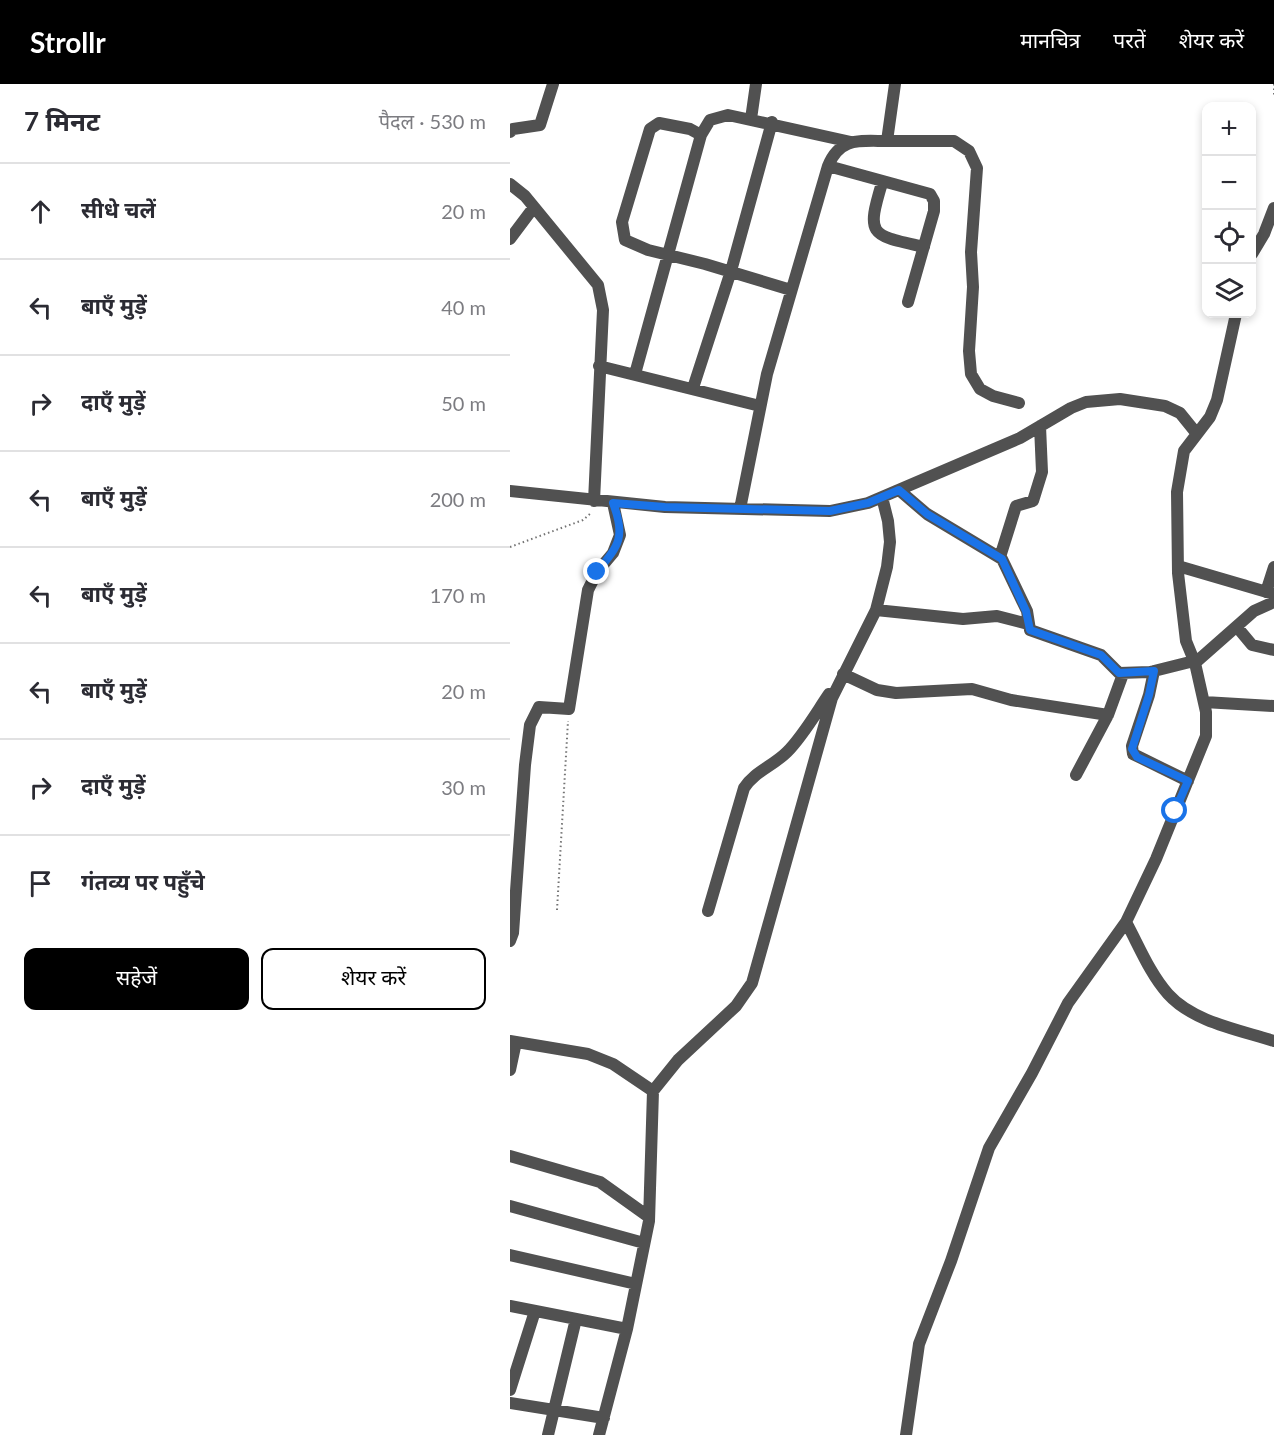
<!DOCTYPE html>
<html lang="hi">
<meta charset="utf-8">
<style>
body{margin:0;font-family:Lato,"Noto Sans Devanagari",sans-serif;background:#f7f7f7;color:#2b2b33}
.controls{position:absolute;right:18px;top:18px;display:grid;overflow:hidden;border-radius:12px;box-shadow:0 3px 9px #0003}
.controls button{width:54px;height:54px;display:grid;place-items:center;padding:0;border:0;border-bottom:2px solid #e1e1e2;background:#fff;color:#2b2b33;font:30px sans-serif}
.stop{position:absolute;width:18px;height:18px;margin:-14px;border:4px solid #1a73e8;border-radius:50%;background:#fff}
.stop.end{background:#1a73e8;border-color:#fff;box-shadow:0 2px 6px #0008}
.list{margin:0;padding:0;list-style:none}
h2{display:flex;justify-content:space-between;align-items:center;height:78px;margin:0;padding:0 24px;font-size:26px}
h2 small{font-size:20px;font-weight:400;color:#7c7c81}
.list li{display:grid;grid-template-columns:39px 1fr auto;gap:18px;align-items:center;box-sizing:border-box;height:96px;padding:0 24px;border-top:2px solid #e1e1e2}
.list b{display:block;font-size:22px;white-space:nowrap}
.list em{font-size:20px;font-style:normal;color:#7c7c81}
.actions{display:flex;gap:12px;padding:18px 24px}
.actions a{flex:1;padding:14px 0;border:2px solid #000;border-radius:12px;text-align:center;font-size:21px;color:#000}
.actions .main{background:#000;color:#fff}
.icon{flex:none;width:33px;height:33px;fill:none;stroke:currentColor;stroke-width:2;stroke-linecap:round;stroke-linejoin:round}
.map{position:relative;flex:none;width:764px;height:1351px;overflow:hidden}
header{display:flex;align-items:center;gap:36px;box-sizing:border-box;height:84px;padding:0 30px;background:#000;color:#fff}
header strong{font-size:28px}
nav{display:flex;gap:33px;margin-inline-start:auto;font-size:21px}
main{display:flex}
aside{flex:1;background:#fff}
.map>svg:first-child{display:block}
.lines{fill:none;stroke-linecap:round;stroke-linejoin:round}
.path{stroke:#737373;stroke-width:2;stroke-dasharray:1.5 3;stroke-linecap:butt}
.minor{stroke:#515151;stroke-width:12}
.route{stroke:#1a73e8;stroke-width:8}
</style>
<header>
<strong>Strollr</strong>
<nav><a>मानचित्र</a><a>परतें</a><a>शेयर करें</a></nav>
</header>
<main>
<aside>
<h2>7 मिनट<small>पैदल · 530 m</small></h2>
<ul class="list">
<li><svg class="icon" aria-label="ahead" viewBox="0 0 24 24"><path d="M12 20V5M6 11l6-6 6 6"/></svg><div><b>सीधे चलें</b></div><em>20 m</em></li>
<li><svg class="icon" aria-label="left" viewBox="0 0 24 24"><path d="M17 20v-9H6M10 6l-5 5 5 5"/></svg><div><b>बाएँ मुड़ें</b></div><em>40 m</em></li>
<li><svg class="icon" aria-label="right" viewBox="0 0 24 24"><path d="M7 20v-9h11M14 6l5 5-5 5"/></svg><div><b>दाएँ मुड़ें</b></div><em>50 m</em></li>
<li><svg class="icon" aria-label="left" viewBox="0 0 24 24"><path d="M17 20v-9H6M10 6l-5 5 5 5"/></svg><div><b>बाएँ मुड़ें</b></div><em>200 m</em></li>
<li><svg class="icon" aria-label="left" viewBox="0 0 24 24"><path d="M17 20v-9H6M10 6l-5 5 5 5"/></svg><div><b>बाएँ मुड़ें</b></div><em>170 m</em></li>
<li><svg class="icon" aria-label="left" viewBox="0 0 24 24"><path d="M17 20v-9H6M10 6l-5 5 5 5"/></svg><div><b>बाएँ मुड़ें</b></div><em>20 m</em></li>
<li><svg class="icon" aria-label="right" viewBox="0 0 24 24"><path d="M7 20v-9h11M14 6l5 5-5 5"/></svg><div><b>दाएँ मुड़ें</b></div><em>30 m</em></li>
<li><svg class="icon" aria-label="arrive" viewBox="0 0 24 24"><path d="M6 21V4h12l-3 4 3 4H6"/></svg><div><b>गंतव्य पर पहुँचे</b></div></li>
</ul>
<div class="actions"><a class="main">सहेजें</a><a>शेयर करें</a></div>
</aside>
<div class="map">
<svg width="764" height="1351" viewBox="0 0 764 1351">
<rect width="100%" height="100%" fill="#fff"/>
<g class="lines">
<path class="path" d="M 764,0 L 764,12
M 0,463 L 73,436 L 82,428
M 47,826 L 58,637"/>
<path class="minor" d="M 241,35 L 246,0
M 0,48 L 3,45 L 30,41 L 43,0
M 191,51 L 180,45 L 149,39 L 140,45 L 112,138 L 115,156 L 138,166 L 195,180 L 281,206
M 377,57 L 444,57 L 459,67 L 467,84 L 461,168 L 463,203 L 459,267 L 461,290 L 470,305 L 483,312 L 509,319
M 318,82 L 420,110 L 424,117 L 424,127 L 398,218
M 372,99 C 356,152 360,151 414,163
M 0,100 L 15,112 L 88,201 L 93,226 L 84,417
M 0,155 L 24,123
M 742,170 L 754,150 L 764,124
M 89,282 L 250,322
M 125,290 L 191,51 L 200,36 L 218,31 L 341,58
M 183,304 L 221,187 L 262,38
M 389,406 L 417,430 L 492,475 L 517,527 L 520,546 L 591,571 L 609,589 L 640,588 L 684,577
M 0,407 L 155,423 L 320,427 L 358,419 L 510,354 L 561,324 L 576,318 L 610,315 L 655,322 L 670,329 L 687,350
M 230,425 L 257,290 L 318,82 C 330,53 349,57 377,57 L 385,0
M 490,473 L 506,422 L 523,417 L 532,388 L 530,342
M 668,482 L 764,510
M 756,508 L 764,483
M 366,526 L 453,535 L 487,532 L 518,540
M 727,543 L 742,561 L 764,566
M 685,579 L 744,527 L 764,518
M 644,587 L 639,611 L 622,662 L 623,670 L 678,697
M 333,590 L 367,606 L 386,609 L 462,605 L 501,616 L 598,631
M 694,618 L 764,622
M 566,691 L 598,631 L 613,590
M 198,827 L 234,704 C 244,688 263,682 277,668 C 293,652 306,629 319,610
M 616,838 C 629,862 640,890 658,910 C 683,938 730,946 764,957
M 0,857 L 3,849 L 15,681 L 20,641 L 29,623 L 59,625 L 78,506 L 87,488 L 103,469 L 110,451 L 103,419
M 0,957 L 78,970 L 103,980 L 143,1007
M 0,986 L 6,958
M 0,1072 L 90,1098 L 139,1133
M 0,1122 L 134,1159
M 0,1171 L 126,1200
M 0,1222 L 117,1245
M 0,1306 L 25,1227
M 0,1319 L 94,1334
M 38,1351 L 66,1235
M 89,1351 L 117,1245 L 139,1137 L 143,1007 L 168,976 L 226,922 L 242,899 L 322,614 L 366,526 L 377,483 L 380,458 L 378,437 L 372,413
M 396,1351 L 409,1260 L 441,1177 L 479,1064 L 522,989 L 558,919 L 616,838 L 646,775 L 696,652 L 696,628 L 685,579 L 676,557 L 668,489 L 667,408 L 674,367 L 700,333 L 707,316 L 726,230"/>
</g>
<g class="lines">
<path class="route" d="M 87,488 C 109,461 116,453 103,419 L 155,423 L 320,427 L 358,419 L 389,406 L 417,430 L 492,475 L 516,527 L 520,546 L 591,571 L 609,589 L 644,587 L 639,611 L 622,665 L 627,673 L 678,697 L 665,727"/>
</g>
</svg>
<div class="controls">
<button>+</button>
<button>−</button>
<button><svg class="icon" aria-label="locate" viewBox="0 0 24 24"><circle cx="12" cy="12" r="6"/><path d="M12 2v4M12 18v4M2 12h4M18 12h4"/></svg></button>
<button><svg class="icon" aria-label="layers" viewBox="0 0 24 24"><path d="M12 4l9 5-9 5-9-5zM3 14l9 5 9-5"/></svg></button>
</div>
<div class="stop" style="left:665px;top:727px"></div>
<div class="stop end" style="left:87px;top:488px"></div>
</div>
</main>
